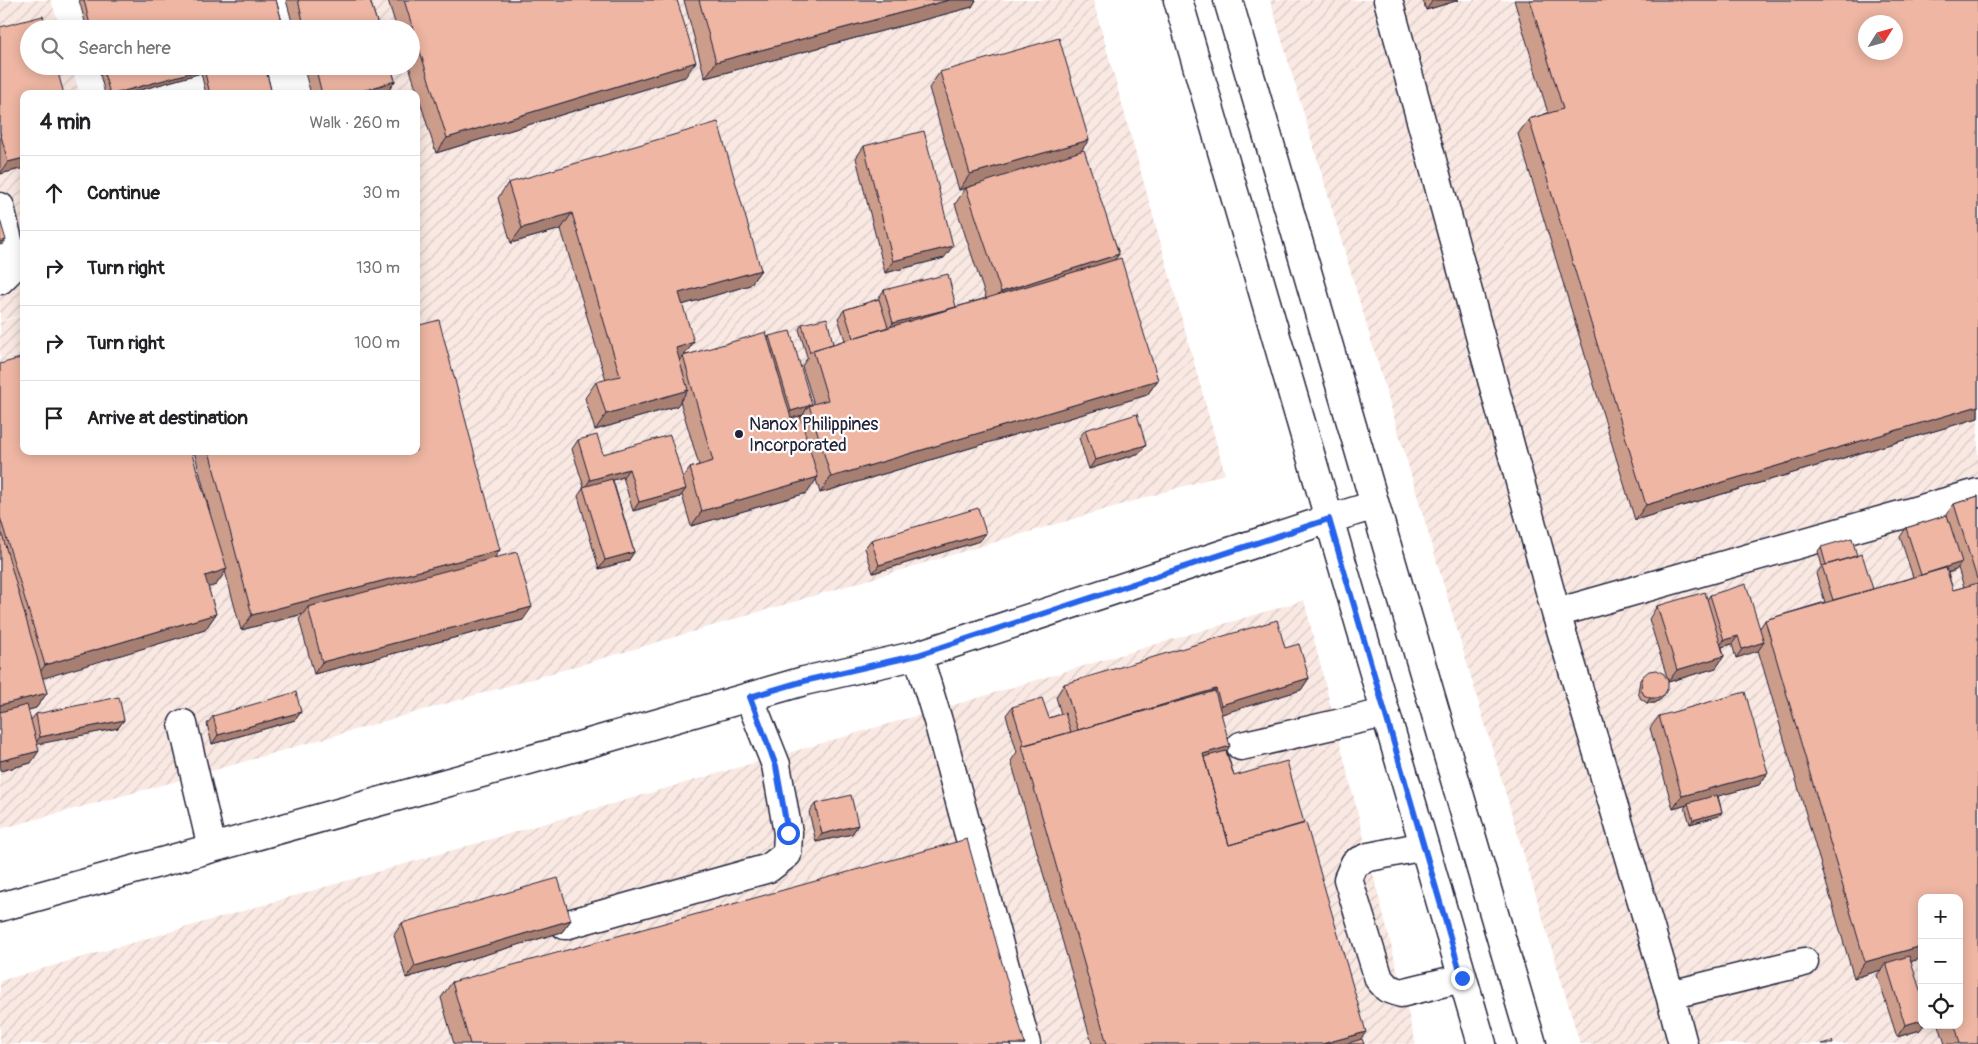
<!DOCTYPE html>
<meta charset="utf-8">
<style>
body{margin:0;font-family:Pangolin,sans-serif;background:#f2f2f2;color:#202124}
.controls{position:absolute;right:15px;bottom:15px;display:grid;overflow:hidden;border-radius:10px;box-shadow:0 2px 12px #0003}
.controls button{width:45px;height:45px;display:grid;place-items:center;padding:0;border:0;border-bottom:1px solid #e0e0e0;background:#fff;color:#202124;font:25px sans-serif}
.compass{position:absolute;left:1858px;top:15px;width:45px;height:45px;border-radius:50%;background:#fff;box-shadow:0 2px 12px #0003;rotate:53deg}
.stop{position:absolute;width:15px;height:15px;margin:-11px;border:4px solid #2563eb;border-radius:50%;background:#fff}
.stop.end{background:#2563eb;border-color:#fff;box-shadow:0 1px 5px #0008}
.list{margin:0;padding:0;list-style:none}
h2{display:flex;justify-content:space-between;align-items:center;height:65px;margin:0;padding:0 20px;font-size:21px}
h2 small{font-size:16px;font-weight:400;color:#757577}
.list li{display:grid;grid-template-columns:32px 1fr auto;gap:15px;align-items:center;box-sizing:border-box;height:75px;padding:0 20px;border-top:1px solid #e0e0e0}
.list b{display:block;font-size:19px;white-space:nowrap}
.list em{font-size:16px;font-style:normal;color:#757577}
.icon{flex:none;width:28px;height:28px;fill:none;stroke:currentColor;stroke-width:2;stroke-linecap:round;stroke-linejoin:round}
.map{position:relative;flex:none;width:1978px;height:1044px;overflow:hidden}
.search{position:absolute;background:#fff;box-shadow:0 2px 12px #0003;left:20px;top:20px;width:400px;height:55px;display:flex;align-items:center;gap:12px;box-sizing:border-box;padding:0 18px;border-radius:28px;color:#757577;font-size:19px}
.panel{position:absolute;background:#fff;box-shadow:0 2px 12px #0003;left:20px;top:90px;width:400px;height:365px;border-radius:10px}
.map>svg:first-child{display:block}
.industrial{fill:url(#industrial-furrows);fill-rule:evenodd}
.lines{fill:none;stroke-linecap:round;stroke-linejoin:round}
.minor-casing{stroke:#22223b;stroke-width:31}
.minor{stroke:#fff;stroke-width:28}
.wall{fill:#cd9d8c;stroke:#22223b;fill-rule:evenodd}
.shaded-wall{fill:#a77f72;stroke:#22223b}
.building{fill:#eeb6a3;stroke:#22223b;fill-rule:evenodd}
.route{stroke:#2563eb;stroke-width:6}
.poi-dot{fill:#22223b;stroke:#fff;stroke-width:2}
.labels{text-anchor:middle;stroke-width:4.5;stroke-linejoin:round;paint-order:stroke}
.poi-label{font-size:18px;fill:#22223b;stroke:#fff;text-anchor:start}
</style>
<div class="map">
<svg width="1978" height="1044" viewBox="0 0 1978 1044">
<defs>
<pattern id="industrial-furrows" width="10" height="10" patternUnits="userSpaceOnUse" patternTransform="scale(1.25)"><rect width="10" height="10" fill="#fae9e3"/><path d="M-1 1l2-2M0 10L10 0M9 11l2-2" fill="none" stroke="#d6c8c4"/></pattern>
</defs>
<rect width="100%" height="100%" fill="#fff"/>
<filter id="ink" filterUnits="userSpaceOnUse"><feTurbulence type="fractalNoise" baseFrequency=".02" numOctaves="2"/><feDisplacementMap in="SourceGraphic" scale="10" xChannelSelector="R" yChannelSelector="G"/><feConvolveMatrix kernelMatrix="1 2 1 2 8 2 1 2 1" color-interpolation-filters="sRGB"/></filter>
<g filter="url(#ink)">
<path class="industrial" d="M 0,0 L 51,0 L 60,29 L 29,29 L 29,66 L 71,66 L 80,94 L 24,94 L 24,314 L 0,321 Z
M 368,0 L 1093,0 L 1225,474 L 587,663 L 166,784 L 0,829 L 0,322 L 24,315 L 24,451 L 416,451 L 416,198 L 418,198 L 416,190 L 416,94 L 392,94 L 385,66 L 411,66 L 411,29 L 376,29 Z
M 1270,0 L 1978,0 L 1978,1044 L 1580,1044 ZM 1866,22 L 1896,22 L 1896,52 L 1866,52 ZM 1922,898 L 1959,898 L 1959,1025 L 1922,1025 Z
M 1304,600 L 1416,1044 L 0,1044 L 0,981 L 957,704 Z"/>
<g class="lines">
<defs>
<path id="minor" d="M 1178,0 L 1482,1044
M 1228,0 L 1532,1044
M 1388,0 L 1556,613 L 1670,995 L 1683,1044
M 0,207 L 10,249 L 10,270 L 0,280
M 1556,613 L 1978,493
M 918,655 L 938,721 L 1026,1044
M 183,724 L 212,848
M 1241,746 L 1385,713
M 1424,846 L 1369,857 L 1355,863 L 1348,879 L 1379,979 L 1387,988 L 1401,993 L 1462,978
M 0,907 L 579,746 L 804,681 L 918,655 L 1329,519 L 1375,505
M 565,925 L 769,868 L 787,854 L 788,833 L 776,765 L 749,697
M 1670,995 L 1804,962"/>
</defs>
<use href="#minor" class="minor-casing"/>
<use href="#minor" class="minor"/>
</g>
<path class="wall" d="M 79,0 L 276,0 L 284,29 L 87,29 Z
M 286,0 L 370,0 L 379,29 L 294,29 Z
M 388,0 L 677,0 L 685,77 L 436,153 L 409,66 L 411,66 L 411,29 L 397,29 Z
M 684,0 L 976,0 L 972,7 L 705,78 Z
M 1423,0 L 1459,0 L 1426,10 Z
M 1514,0 L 1978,0 L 1978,418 L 1635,520 L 1518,134 L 1529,119 L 1548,113 Z
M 0,27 L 24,168 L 0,174 Z
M 98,66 L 265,66 L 272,94 L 206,94 L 201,73 L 126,94 L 105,94 Z
M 303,66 L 391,66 L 395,81 L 387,93 L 384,94 L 311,94 Z
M 940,72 L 1082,151 L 1119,254 L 1114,260 L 1158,380 L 1147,395 L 820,493 L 816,479 L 807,493 L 691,526 L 682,495 L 680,497 L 633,511 L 623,477 L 613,480 L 634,552 L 628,561 L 599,569 L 578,496 L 584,487 L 572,449 L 578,440 L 603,454 L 683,478 L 690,468 L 699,465 L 680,401 L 677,406 L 595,430 L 585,398 L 596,382 L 606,380 L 561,229 L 511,243 L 498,198 L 508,183 L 761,270 L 750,285 L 682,305 L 685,355 L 768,338 L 769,336 L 812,405 L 814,404 L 802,366 L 808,357 L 807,357 L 799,329 L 802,324 L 833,344 L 845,340 L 838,318 L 844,310 L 878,299 L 884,290 L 956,307 L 986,298 L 955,204 L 966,188 L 989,181 L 959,190 L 929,88 ZM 803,415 L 801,417 L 791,418 Z
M 864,146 L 944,258 L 885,273 L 856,158 Z
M 0,364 L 210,513 L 194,451 L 416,451 L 495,558 L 523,620 L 314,674 L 299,619 L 303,614 L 241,630 L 225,571 L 216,585 L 208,587 L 216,614 L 205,630 L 42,678 L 47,693 L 36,708 L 28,710 L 31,720 L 36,714 L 124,720 L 118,728 L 37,744 L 31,763 L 0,771 Z
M 1085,430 L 1146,445 L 1140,453 L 1089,469 L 1079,438 Z
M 1978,496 L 1978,1044 L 1945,1044 L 1939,1025 L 1959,1025 L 1922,898 L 1922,965 L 1920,959 L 1911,961 L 1920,1030 L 1897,1037 L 1877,975 L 1881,970 L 1854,978 L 1758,650 L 1736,658 L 1732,644 L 1722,647 L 1724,656 L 1716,668 L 1668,682 L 1664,695 L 1661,699 L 1655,703 L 1647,703 L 1641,699 L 1638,693 L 1640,680 L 1643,676 L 1668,680 L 1649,619 L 1657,606 L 1707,600 L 1710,595 L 1760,628 L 1765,620 L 1825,602 L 1816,574 L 1822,566 L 1818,551 L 1821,547 L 1857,556 L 1873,589 L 1913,577 L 1900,537 L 1906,528 L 1945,516 L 1954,504 ZM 1958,568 L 1964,587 L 1953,590 L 1948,573 L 1956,570 Z
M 986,533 L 980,541 L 873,573 L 865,548 L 871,540 Z
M 1285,648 L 1309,678 L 1301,690 L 1221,714 L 1227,752 L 1234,776 L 1360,1039 L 1364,1044 L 1092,1044 L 1011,761 L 1017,752 L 1006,715 L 1012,707 L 1049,718 L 1061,714 L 1056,697 L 1064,684 Z
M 301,712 L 295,720 L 212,744 L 207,724 L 213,716 Z
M 1659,716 L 1768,773 L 1759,785 L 1718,796 L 1722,812 L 1719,816 L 1690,824 L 1685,807 L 1687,805 L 1673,809 L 1650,728 Z
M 815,804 L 858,825 L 852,834 L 816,842 L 809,812 Z
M 571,920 L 562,932 L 406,978 L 394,935 L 402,923 Z
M 452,982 L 1025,1044 L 454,1044 L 441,998 Z"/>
<path class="shaded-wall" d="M 949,0 L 976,0 L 972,7 L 705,78 L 716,62 Z
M 1433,0 L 1459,0 L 1426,10 Z
M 696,62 L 685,77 L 436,153 L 447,138 Z
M 204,69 L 201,73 L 126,94 L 113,94 Z
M 395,81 L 387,93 L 352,94 Z
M 1089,140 L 1078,155 L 959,190 L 970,174 Z
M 24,158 L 24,168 L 0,174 L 8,162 Z
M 572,213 L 561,229 L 511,243 L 522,228 Z
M 6,240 L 3,244 L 0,245 L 0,242 Z
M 953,246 L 944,258 L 885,273 L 893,261 Z
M 1119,254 L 1108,269 L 990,308 L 1001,292 Z
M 761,270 L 750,285 L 668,309 L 679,293 Z
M 956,307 L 887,332 L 893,323 Z
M 694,342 L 683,357 L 683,356 L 681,359 L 665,363 L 676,348 Z
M 1158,380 L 1147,395 L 820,493 L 831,477 Z
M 688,390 L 677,406 L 595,430 L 606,414 Z
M 808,406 L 803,415 L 785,420 L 791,411 Z
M 1978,406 L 1978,418 L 1635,520 L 1646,505 Z
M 1146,445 L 1140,453 L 1089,469 L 1095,460 Z
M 629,469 L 623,477 L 584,489 L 590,480 Z
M 818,477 L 807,493 L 691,526 L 702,511 Z
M 686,489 L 680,497 L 633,511 L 639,502 Z
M 986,533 L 980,541 L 873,573 L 879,565 Z
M 500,550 L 489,566 L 308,607 L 303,614 L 241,630 L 252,615 Z
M 634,552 L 628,561 L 599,569 L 605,560 Z
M 1962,562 L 1956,570 L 1915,583 L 1921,575 Z
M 227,569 L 216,585 L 194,592 L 205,576 Z
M 532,607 L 523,620 L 314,674 L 322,662 Z
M 216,614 L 205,630 L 34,681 L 45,665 Z
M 1738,636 L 1732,644 L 1718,648 L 1724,640 Z
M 1764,642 L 1758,651 L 1736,658 L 1742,649 Z
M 1724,656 L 1716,668 L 1668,682 L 1677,670 Z
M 1309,678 L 1301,690 L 1212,717 L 1221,705 Z
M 1216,689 L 1207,702 L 1078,730 Z
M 47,693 L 36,708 L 0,718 L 0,705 Z
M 1664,695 L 1661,699 L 1655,703 L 1647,703 L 1650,698 Z
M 301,712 L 295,720 L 212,744 L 218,735 Z
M 124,720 L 118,728 L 34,745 L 40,737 Z
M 1230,746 L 1220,762 L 1204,767 L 1203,754 Z
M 39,751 L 31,763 L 0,771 L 0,761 Z
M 1768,773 L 1759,785 L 1689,804 L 1688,803 L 1687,805 L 1673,809 L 1682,796 Z
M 1722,812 L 1719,816 L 1690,824 L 1693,820 Z
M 858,825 L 852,834 L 816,842 L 822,834 Z
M 571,920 L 562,932 L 406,978 L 415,966 Z
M 1922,946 L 1922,956 L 1920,959 L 1888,968 L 1886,963 L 1881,970 L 1854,978 L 1865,962 Z
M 1922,1020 L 1922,1025 L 1924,1025 L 1920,1030 L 1897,1037 L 1905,1025 Z
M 1366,1032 L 1357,1044 L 1322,1044 Z"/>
<path class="building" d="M 84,0 L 276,0 L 284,29 L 91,29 Z
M 298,0 L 370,0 L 379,29 L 305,29 Z
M 404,0 L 677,0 L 696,62 L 447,138 Z
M 699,0 L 949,0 L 716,62 Z
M 1530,0 L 1978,0 L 1978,406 L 1646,505 L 1529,119 L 1563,109 ZM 1866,22 L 1896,22 L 1896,52 L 1866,52 Z
M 43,16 L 46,29 L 29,29 L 29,66 L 56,66 L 64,94 L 24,94 L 24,158 L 8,162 L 0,132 L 0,27 Z
M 1059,38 L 1089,140 L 970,174 L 940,72 Z
M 102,66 L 265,66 L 272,94 L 210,94 L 204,69 L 113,94 L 110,94 Z
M 315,66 L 391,66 L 395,81 L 352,94 L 322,94 Z
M 718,122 L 761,270 L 679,293 L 694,342 L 676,348 L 688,390 L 606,414 L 596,382 L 620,376 L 572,213 L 522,228 L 508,183 Z
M 924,131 L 953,246 L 893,261 L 864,146 Z
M 1084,150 L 1119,254 L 1001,292 L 966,188 Z
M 0,220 L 6,240 L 0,242 Z
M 1121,258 L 1158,380 L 831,477 L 809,405 L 828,400 L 813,350 Z
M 948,274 L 956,307 L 893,323 L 884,290 Z
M 879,299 L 888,327 L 853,338 L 844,310 Z
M 827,318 L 833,344 L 813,350 L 810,353 L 802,324 Z
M 439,320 L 500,550 L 252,615 L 209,451 L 416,451 L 416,326 Z
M 790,331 L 812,405 L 808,406 L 791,411 L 769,336 Z
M 766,332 L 791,418 L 800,416 L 818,477 L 702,511 L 690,468 L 713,461 L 683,356 Z
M 24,357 L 24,451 L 191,451 L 227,569 L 205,576 L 216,614 L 45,665 L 0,517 L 0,364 Z
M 1137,414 L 1146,445 L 1095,460 L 1085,430 Z
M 597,435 L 603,454 L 670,435 L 686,489 L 639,502 L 629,469 L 590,480 L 578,440 Z
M 612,479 L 634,552 L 605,560 L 583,487 Z
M 1978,496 L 1978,579 L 1977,579 L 1954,504 Z
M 978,508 L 986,533 L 879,565 L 871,540 Z
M 1947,515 L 1962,562 L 1921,575 L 1906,528 Z
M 0,527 L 47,693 L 0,705 Z
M 1852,538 L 1857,556 L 1826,565 L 1821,547 Z
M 517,552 L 532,607 L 322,662 L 308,607 Z
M 1862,554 L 1873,589 L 1833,600 L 1822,566 Z
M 1946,568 L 1953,590 L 1978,583 L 1978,1044 L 1960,1044 L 1955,1025 L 1959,1025 L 1959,898 L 1922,898 L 1922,946 L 1865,962 L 1765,620 Z
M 1746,584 L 1764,642 L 1742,649 L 1738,636 L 1724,640 L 1710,595 Z
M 1705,592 L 1724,656 L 1677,670 L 1657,606 Z
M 1277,620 L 1285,648 L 1299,644 L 1309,678 L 1221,705 L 1216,689 L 1078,730 L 1064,684 Z
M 1657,670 L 1664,674 L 1668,681 L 1668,688 L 1664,695 L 1658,698 L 1650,698 L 1644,695 L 1641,689 L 1643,676 L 1649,671 Z
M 1215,691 L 1230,746 L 1203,754 L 1229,845 L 1306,823 L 1366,1032 L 1322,1044 L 1107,1044 L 1022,746 Z
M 296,692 L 301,712 L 218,735 L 213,716 Z
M 1745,692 L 1768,773 L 1682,796 L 1659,716 Z
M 119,697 L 124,720 L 40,737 L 36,714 Z
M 1042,698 L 1049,718 L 1065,713 L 1071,732 L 1024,745 L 1012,707 Z
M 27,705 L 39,751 L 0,761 L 0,712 Z
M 1226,751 L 1234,776 L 1287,761 L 1304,823 L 1229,845 L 1204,757 Z
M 851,795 L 858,825 L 822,834 L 815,804 Z
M 1717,795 L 1722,812 L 1693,820 L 1688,803 Z
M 967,839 L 1025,1044 L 470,1044 L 452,982 Z
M 558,878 L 571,920 L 415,966 L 402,923 Z
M 1909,956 L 1922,996 L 1922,1020 L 1905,1025 L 1886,963 Z
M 1362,1039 L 1364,1044 L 1345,1044 Z
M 1832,1041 L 1833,1044 L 1821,1044 Z"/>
</g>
<g class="lines" filter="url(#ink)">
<path class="route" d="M 788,833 L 776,766 L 750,697 L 804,681 L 918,655 L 1329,519 L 1462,978"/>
</g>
<circle class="poi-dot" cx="739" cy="434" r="5"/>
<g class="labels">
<g class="poi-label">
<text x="749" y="430">Nanox Philippines<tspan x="749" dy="21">Incorporated</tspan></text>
</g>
</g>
</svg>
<div class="controls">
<button>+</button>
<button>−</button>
<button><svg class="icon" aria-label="locate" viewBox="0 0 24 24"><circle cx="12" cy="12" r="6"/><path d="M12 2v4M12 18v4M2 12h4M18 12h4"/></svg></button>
</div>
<svg class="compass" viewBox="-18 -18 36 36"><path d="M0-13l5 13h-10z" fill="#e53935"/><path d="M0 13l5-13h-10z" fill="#757577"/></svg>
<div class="stop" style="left:788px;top:833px"></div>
<div class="stop end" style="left:1462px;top:978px"></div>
<div class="search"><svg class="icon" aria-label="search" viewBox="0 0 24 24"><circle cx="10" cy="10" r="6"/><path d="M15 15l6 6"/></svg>Search here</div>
<section class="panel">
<h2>4 min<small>Walk · 260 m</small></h2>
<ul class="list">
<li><svg class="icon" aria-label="ahead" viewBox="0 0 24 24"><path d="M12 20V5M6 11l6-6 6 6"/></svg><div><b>Continue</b></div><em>30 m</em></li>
<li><svg class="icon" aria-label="right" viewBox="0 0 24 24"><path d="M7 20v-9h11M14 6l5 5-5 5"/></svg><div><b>Turn right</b></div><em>130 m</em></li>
<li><svg class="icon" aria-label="right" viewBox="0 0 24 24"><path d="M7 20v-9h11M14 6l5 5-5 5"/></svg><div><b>Turn right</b></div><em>100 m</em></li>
<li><svg class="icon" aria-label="arrive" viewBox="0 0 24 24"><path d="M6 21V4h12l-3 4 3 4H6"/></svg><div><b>Arrive at destination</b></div></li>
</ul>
</section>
</div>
